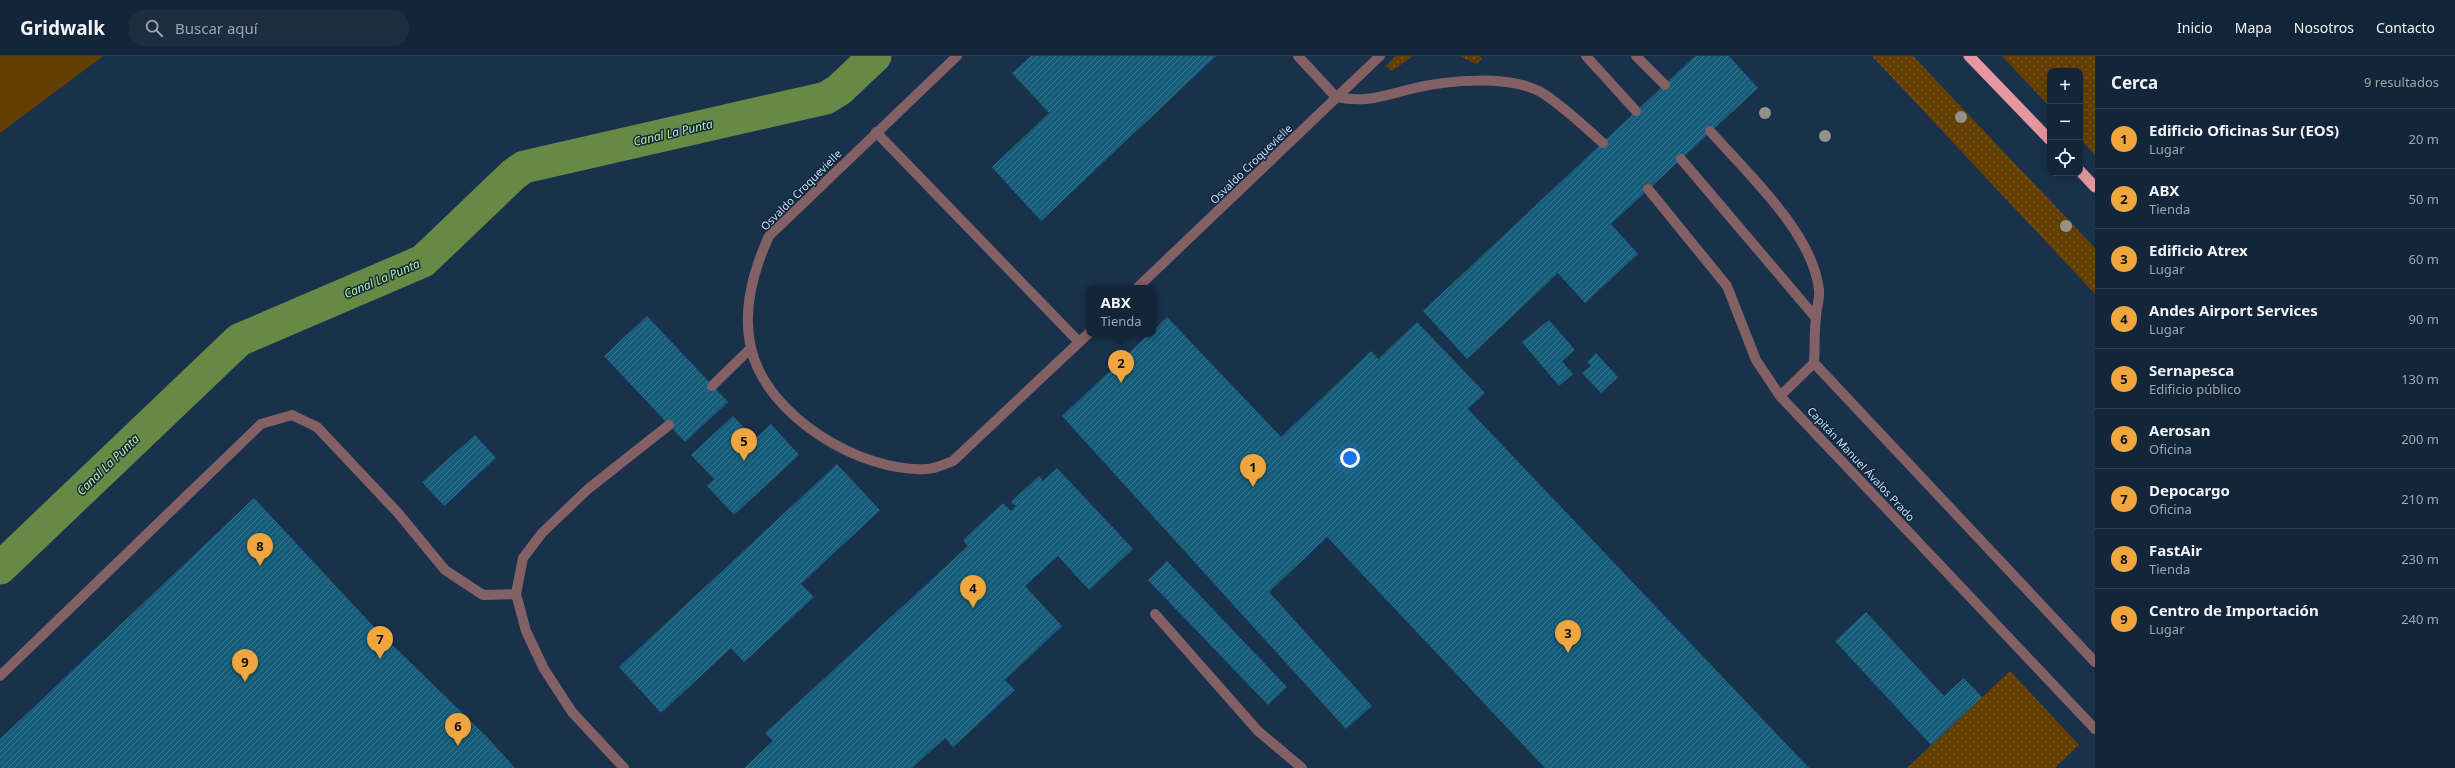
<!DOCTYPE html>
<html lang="es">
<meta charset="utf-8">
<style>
body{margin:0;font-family:"Noto Sans",sans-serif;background:#1c2d40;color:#f1f3f6}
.controls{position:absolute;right:12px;top:12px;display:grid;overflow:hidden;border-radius:8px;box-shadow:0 4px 16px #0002}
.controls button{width:36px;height:36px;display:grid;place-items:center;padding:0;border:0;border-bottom:1px solid #324253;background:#132538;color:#f1f3f6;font:20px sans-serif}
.you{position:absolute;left:1350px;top:402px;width:14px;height:14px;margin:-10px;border:3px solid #fff;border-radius:50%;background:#1a73e8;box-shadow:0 0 0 6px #1a73e833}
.badge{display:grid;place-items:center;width:26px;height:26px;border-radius:50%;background:#f0a63e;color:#111;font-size:13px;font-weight:700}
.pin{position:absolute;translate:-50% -33px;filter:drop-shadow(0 1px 2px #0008)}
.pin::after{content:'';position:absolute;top:21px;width:14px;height:12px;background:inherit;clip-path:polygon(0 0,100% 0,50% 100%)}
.popup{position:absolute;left:1086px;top:229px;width:70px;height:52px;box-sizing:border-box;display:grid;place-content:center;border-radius:8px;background:#132538;filter:drop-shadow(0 1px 3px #0005);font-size:13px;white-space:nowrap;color:#9da5ae}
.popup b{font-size:15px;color:#f1f3f6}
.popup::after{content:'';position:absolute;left:50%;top:100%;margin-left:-8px;border:8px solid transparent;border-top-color:#132538}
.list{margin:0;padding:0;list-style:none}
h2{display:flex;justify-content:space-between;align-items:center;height:52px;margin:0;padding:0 16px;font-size:17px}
h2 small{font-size:13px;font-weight:400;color:#9da5ae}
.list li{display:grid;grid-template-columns:26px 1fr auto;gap:12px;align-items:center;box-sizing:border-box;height:60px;padding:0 16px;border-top:1px solid #324253}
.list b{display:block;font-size:15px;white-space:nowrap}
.list p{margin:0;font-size:13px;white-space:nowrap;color:#9da5ae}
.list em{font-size:13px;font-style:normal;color:#9da5ae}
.icon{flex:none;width:22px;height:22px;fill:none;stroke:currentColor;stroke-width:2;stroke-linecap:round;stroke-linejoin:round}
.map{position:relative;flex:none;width:2095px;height:712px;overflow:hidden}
header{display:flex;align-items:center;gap:24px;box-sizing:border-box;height:56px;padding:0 20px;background:#132538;border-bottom:1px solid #324253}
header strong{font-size:19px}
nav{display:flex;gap:22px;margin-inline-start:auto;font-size:14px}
.search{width:280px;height:36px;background:#1c2d40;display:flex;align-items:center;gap:10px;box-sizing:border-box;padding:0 14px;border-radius:16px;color:#9da5ae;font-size:15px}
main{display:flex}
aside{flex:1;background:#132538}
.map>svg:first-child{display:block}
.grass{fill:url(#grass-dots)}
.park{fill:#643f02}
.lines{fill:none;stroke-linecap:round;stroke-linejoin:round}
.canal{stroke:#668946;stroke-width:33}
.building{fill:url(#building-hatch)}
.service{stroke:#836063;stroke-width:10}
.trunk{stroke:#e596a0;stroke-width:11}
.tree{fill:#95908a}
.labels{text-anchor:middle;stroke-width:3;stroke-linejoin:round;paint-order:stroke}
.street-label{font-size:11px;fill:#cfddee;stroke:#0f2740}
.water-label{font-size:12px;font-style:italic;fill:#baed8f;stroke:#0f2740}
</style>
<header>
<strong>Gridwalk</strong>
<div class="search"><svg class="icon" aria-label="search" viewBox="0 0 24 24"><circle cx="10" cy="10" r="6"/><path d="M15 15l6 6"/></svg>Buscar aquí</div>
<nav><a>Inicio</a><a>Mapa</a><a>Nosotros</a><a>Contacto</a></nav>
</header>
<main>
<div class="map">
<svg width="2095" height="712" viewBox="0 0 2095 712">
<defs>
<pattern id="grass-dots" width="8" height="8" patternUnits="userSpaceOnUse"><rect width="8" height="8" fill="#643f02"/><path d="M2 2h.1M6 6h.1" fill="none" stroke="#795a27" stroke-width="1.8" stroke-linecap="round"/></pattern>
<pattern id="building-hatch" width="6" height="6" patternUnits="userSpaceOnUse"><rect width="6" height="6" fill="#165d7b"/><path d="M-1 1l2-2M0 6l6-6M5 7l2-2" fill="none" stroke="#37748e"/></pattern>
</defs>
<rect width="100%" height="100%" fill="#19314b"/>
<path class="grass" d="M 1396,0 L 1413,0 L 1392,15 L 1386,10 Z
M 1460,0 L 1480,0 L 1482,3 L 1476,8 Z
M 1872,0 L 1913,0 L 2095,192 L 2095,238 Z
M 2002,0 L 2095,0 L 2095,99 L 2080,83 L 2080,15 L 2050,15 L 2050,51 Z
M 2010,615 L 2079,689 L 2055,712 L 1907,712 Z"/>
<path class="park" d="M 0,0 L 103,0 L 0,77 Z"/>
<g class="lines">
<path class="canal" d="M 0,512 L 239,284 L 423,205 L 514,118 L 524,111 L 826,42 L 839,34 L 875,0"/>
</g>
<path class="building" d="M 1031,0 L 1216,0 L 1041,165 L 992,111 L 1049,57 L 1012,17 Z
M 1695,0 L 1729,0 L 1758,32 L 1611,168 L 1638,198 L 1585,247 L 1558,217 L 1467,303 L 1423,255 Z
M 647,260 L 728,346 L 685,386 L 604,300 Z
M 1167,261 L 1281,381 L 1371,295 L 1378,303 L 1417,266 L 1485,337 L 1468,353 L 1809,712 L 1545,712 L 1327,481 L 1269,536 L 1372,650 L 1346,673 L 1062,360 L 1149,278 L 1153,278 L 1153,275 Z
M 1549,264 L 1575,294 L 1562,305 L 1573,318 L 1559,330 L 1522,286 Z
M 1596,297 L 1618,321 L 1601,337 L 1582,317 L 1591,310 L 1587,306 Z
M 733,360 L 755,383 L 771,368 L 799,399 L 734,459 L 707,430 L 714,423 L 691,399 Z
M 475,379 L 496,402 L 444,450 L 422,426 Z
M 837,408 L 880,454 L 801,528 L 814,541 L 744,606 L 731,592 L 661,657 L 619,611 Z
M 1057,412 L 1133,493 L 1089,534 L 1058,500 L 1025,530 L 1062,570 L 1005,624 L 1015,634 L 953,691 L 945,682 L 912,712 L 744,712 L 773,685 L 765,677 L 968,490 L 963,484 L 1003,447 L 1011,455 L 1016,450 L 1011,446 L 1039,420 L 1043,425 Z
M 254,442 L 374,571 L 487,681 L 515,712 L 0,712 L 0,683 Z
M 1167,505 L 1287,631 L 1268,649 L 1148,524 Z
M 1866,556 L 1944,640 L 1964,622 L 1982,641 L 1931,689 L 1835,585 Z"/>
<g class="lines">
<path class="service" d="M 957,0 L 769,180 C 753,215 742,254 751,292 C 766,360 861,417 927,413 C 935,413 945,408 953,405 L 1089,277
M 1298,0 L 1336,41
M 1586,0 L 1636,55
M 1636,0 L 1665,29
M 1336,41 C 1367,47 1382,40 1411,33 C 1446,24 1513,18 1544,38 C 1565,52 1584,70 1603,87
M 1710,75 C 1747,117 1813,177 1819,234 C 1820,243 1816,253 1816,262 C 1814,277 1815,292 1814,307 L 2095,606
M 876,76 L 1079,286
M 1681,103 L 1816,262
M 1648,133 L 1727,230 L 1756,304 L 1780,340 L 2095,673
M 1137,232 L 1380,0
M 712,330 L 751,292
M 1780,340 L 1814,307
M 1155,558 L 1258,675 L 1302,712
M 0,620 L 261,368 L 292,359 L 317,371 L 398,457 L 445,514 L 483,539 L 516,538
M 624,712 L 572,656 L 544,613 L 526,575 L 516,538 L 523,502 L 542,477 L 588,433 L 669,369"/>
<path class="trunk" d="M 1969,0 L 2050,84
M 2080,115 L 2095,131"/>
</g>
<g class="tree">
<circle cx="1765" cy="57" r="6"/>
<circle cx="1961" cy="61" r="6"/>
<circle cx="1825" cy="80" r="6"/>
<circle cx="2066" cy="170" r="6"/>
</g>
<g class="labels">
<g class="street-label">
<text transform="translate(1251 108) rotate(-44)" y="4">Osvaldo Croquevielle</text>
<text transform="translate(801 134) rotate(-45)" y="4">Osvaldo Croquevielle</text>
<text transform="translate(1861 408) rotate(47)" y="4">Capitán Manuel Ávalos Prado</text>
</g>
<g class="water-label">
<text transform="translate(673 77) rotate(-13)" y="4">Canal La Punta</text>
<text transform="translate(382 223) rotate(-23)" y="4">Canal La Punta</text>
<text transform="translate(108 409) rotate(-44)" y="4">Canal La Punta</text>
</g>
</g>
</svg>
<div class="controls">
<button>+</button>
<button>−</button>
<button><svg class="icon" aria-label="locate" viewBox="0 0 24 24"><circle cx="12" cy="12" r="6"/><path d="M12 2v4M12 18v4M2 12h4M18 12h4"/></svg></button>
</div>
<div class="you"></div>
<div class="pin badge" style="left:1253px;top:431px">1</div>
<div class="pin badge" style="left:1121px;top:327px">2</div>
<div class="popup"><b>ABX</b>Tienda</div>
<div class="pin badge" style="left:1568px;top:597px">3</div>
<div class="pin badge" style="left:973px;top:552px">4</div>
<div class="pin badge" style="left:744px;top:405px">5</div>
<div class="pin badge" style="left:458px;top:690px">6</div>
<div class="pin badge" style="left:380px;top:603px">7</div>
<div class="pin badge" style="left:260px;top:510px">8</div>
<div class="pin badge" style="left:245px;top:626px">9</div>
</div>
<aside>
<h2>Cerca<small>9 resultados</small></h2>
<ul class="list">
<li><span class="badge">1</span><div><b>Edificio Oficinas Sur (EOS)</b><p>Lugar</p></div><em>20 m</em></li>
<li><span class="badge">2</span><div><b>ABX</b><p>Tienda</p></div><em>50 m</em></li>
<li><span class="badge">3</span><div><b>Edificio Atrex</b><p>Lugar</p></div><em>60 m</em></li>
<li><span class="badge">4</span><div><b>Andes Airport Services</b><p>Lugar</p></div><em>90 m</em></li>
<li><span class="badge">5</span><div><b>Sernapesca</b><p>Edificio público</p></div><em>130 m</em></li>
<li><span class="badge">6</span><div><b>Aerosan</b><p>Oficina</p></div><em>200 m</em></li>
<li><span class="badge">7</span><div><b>Depocargo</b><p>Oficina</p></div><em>210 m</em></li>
<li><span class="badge">8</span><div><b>FastAir</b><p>Tienda</p></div><em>230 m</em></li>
<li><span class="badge">9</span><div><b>Centro de Importación</b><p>Lugar</p></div><em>240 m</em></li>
</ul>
</aside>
</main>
